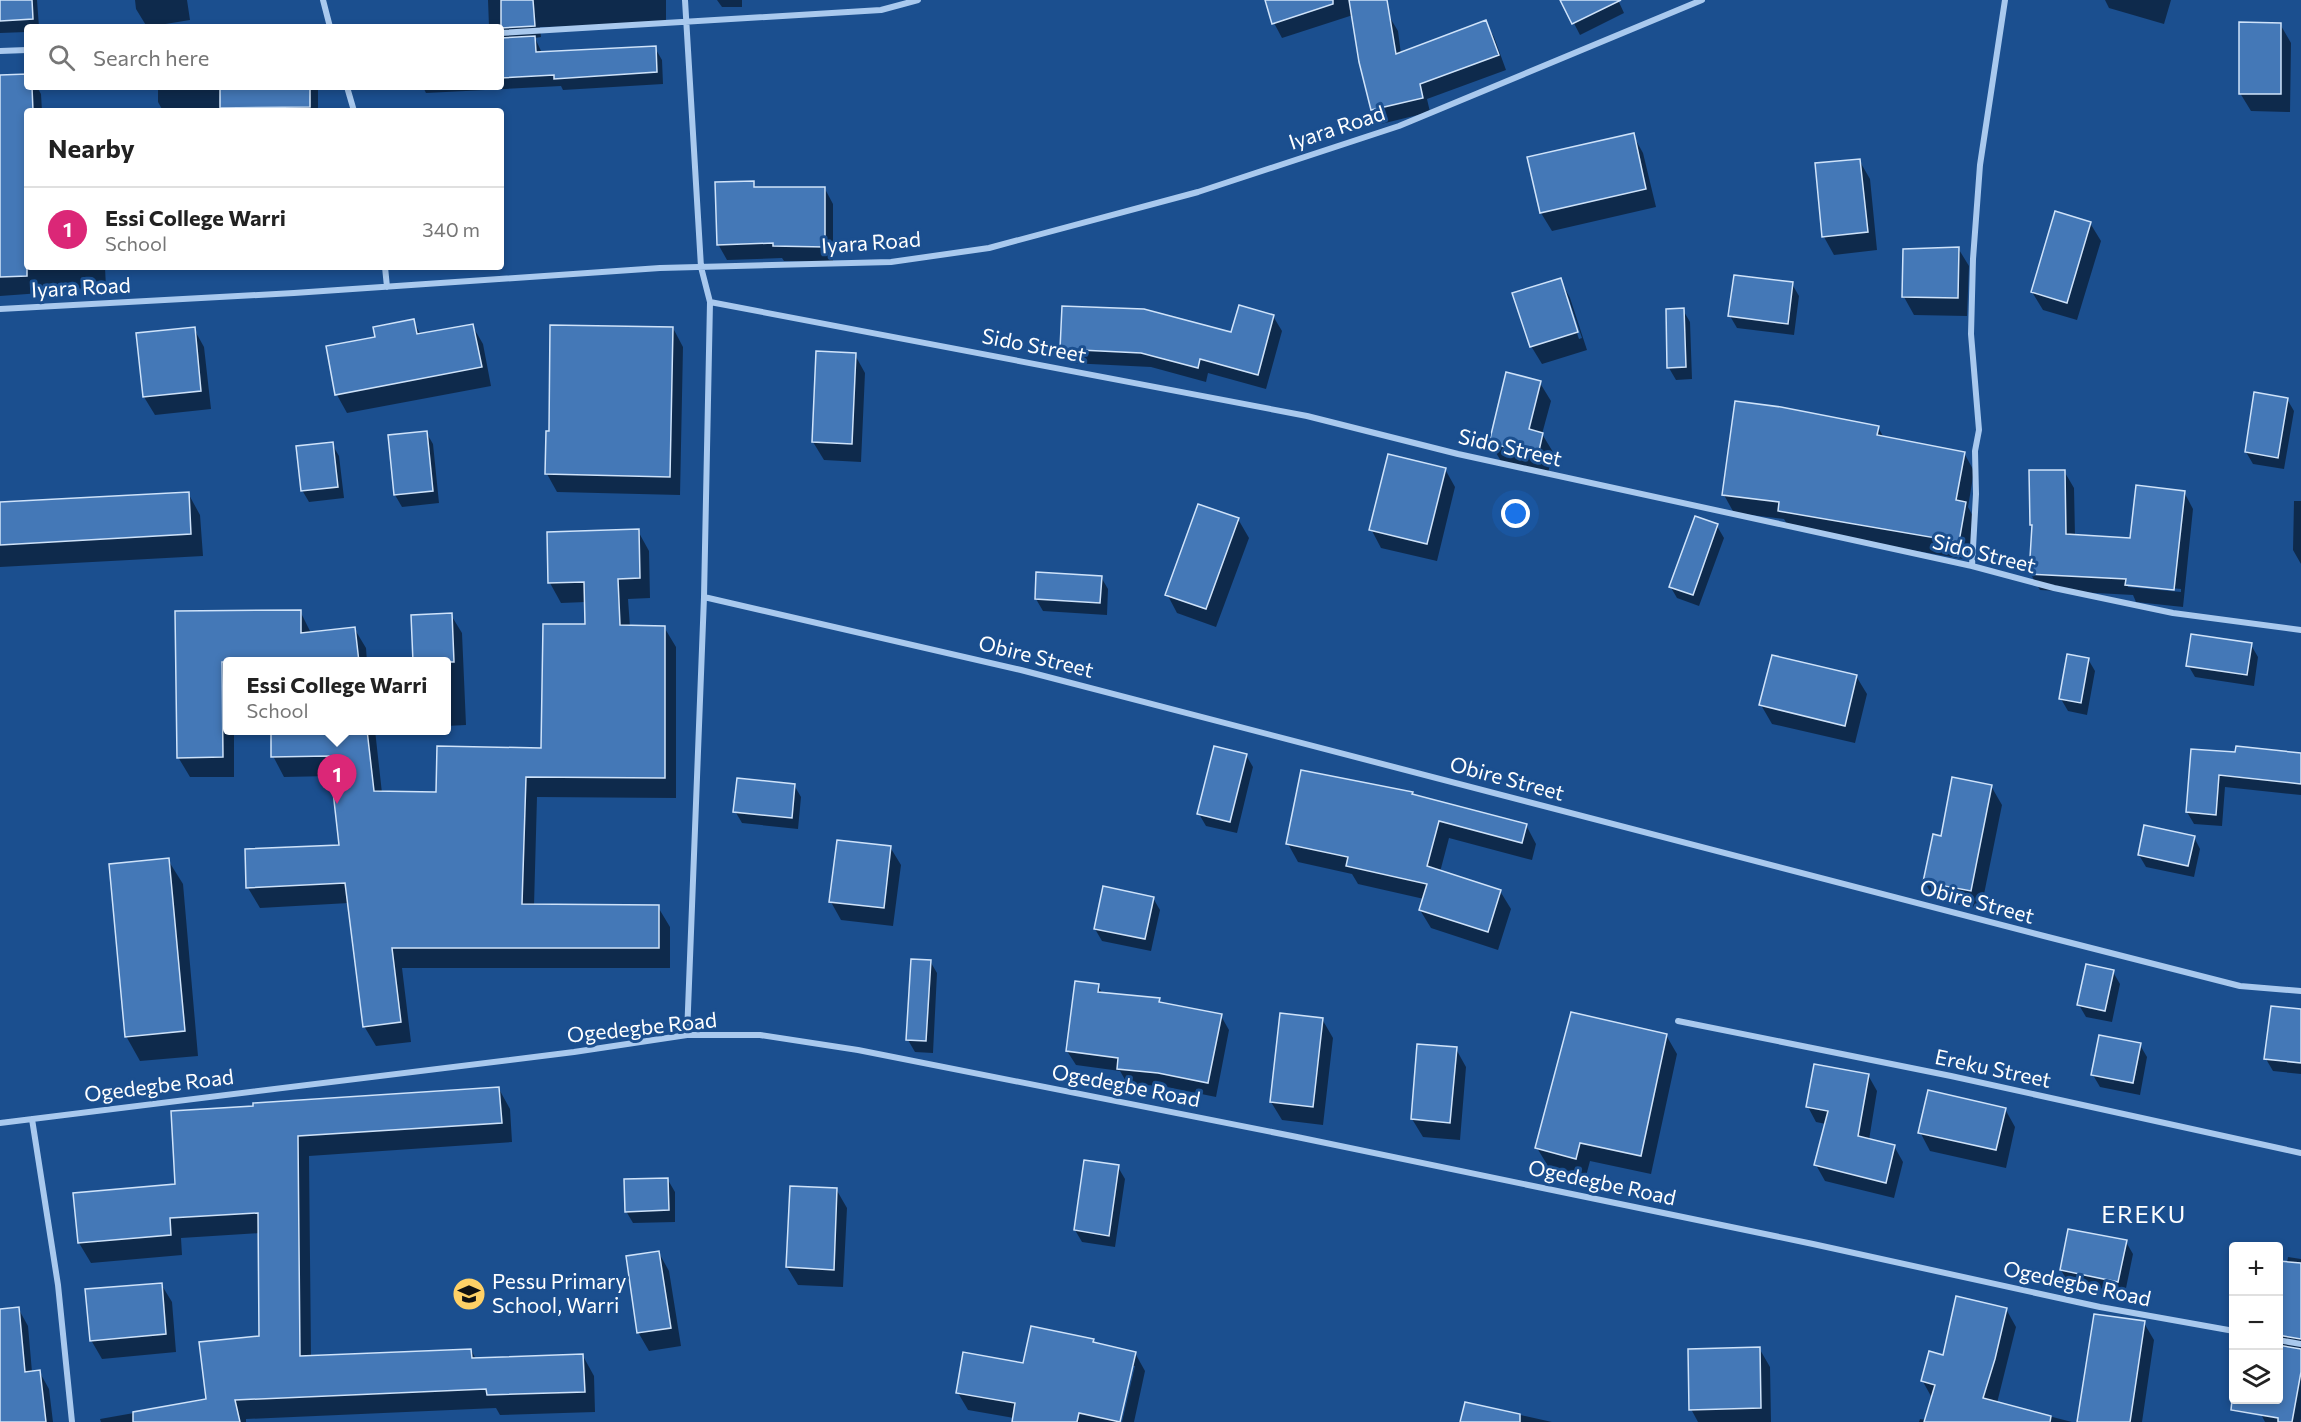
<!DOCTYPE html>
<meta charset="utf-8">
<style>
body{margin:0;font-family:Commissioner,sans-serif;background:#f2f2f2;color:#222}
.controls{position:absolute;right:18px;bottom:18px;display:grid;overflow:hidden;border-radius:6px;box-shadow:0 3px 9px #0003}
.controls button{width:54px;height:54px;display:grid;place-items:center;padding:0;border:0;border-bottom:2px solid #e0e0e0;background:#fff;color:#222;font:30px sans-serif}
.you{position:absolute;left:1516px;top:514px;width:21px;height:21px;margin:-15px;border:4px solid #fff;border-radius:50%;background:#1a73e8;box-shadow:0 0 0 9px #1a73e833}
.badge{display:grid;place-items:center;width:39px;height:39px;border-radius:50%;background:#db2777;color:#fff;font-size:20px;font-weight:700}
.pin{position:absolute;translate:-50% -50px;filter:drop-shadow(0 2px 3px #0008)}
.pin::after{content:'';position:absolute;top:32px;width:21px;height:18px;background:inherit;clip-path:polygon(0 0,100% 0,50% 100%)}
.popup{position:absolute;left:223px;top:657px;width:228px;height:78px;box-sizing:border-box;display:grid;place-content:center;border-radius:6px;background:#fff;filter:drop-shadow(0 2px 4px #0005);font-size:20px;white-space:nowrap;color:#767676}
.popup b{font-size:22px;color:#222}
.popup::after{content:'';position:absolute;left:50%;top:100%;margin-left:-12px;border:12px solid transparent;border-top-color:#fff}
.list{margin:0;padding:0;list-style:none}
h2{display:flex;justify-content:space-between;align-items:center;height:78px;margin:0;padding:0 24px;font-size:26px}
h2 small{font-size:20px;font-weight:400;color:#767676}
.list li{display:grid;grid-template-columns:39px 1fr auto;gap:18px;align-items:center;box-sizing:border-box;height:84px;padding:0 24px;border-top:2px solid #e0e0e0}
.list b{display:block;font-size:22px;white-space:nowrap}
.list p{margin:0;font-size:20px;white-space:nowrap;color:#767676}
.list em{font-size:20px;font-style:normal;color:#767676}
.icon{flex:none;width:33px;height:33px;fill:none;stroke:currentColor;stroke-width:2;stroke-linecap:round;stroke-linejoin:round}
.map{position:relative;flex:none;width:2301px;height:1422px;overflow:hidden}
.search{position:absolute;background:#fff;box-shadow:0 3px 9px #0003;left:24px;top:24px;width:480px;height:66px;display:flex;align-items:center;gap:15px;box-sizing:border-box;padding:0 21px;border-radius:6px;color:#767676;font-size:22px}
.panel{position:absolute;background:#fff;box-shadow:0 3px 9px #0003;left:24px;top:108px;width:480px;height:162px;border-radius:6px}
.map>svg:first-child{display:block}
.shadow{fill:#0007;fill-rule:evenodd}
.building{fill:#4478b7;stroke:#cfe3fa;stroke-width:1.5}
.lines{fill:none;stroke-linecap:round;stroke-linejoin:round}
.minor{stroke:#a9c9ee;stroke-width:6}
.labels{text-anchor:middle;stroke-width:6;stroke-linejoin:round;paint-order:stroke}
.street-label{font-size:21px;fill:#fff;stroke:#1b4f8f}
.poi-label{font-size:21px;fill:#fff;stroke:#1b4f8f;text-anchor:start}
.quarter-label{font-size:24px;letter-spacing:1.5px;fill:#fff;stroke:#1b4f8f}
</style>
<div class="map">
<svg width="2301" height="1422" viewBox="0 0 2301 1422">
<rect width="100%" height="100%" fill="#1b4f8f"/>
<path class="shadow" d="M 0,0 L 37,0 L 39,27 L 27,27 L 27,32 L 0,33 Z
M 135,0 L 187,0 L 190,20 L 147,27 L 136,9 Z
M 488,0 L 666,0 L 666,21 L 661,25 L 540,27 L 541,37 L 535,38 L 542,53 L 655,48 L 662,60 L 663,84 L 563,90 L 561,86 L 426,93 L 423,87 L 501,87 L 501,27 L 489,27 Z
M 717,0 L 742,0 L 742,7 L 722,7 Z
M 1266,0 L 1370,0 L 1389,16 L 1398,31 L 1401,54 L 1485,22 L 1494,37 L 1506,70 L 1427,99 L 1430,112 L 1381,124 L 1372,109 L 1353,15 L 1282,38 L 1274,23 Z
M 1562,0 L 1618,0 L 1624,13 L 1580,35 Z
M 2105,0 L 2171,0 L 2164,24 L 2109,8 Z
M 2280,24 L 2291,43 L 2290,112 L 2251,111 L 2240,93 Z
M 27,76 L 27,87 L 37,87 L 41,94 L 42,111 L 27,111 L 27,267 L 105,267 L 106,288 L 55,289 L 55,292 L 0,296 L 0,77 Z
M 158,87 L 318,87 L 318,111 L 163,111 L 158,102 Z
M 1633,135 L 1643,153 L 1656,207 L 1552,231 L 1541,213 L 1529,159 Z
M 1859,160 L 1870,179 L 1877,250 L 1834,255 L 1824,237 Z
M 753,182 L 756,188 L 825,189 L 833,204 L 833,262 L 784,261 L 782,258 L 727,260 L 718,244 Z
M 2090,223 L 2101,241 L 2077,320 L 2043,310 L 2032,292 Z
M 1958,248 L 1969,266 L 1967,316 L 1914,315 L 1904,297 Z
M 1560,279 L 1570,298 L 1587,350 L 1542,364 L 1531,346 ZM 1565,297 L 1568,297 L 1582,338 L 1579,339 Z
M 1792,284 L 1799,296 L 1794,335 L 1737,328 L 1730,316 Z
M 1683,310 L 1690,322 L 1692,379 L 1676,380 L 1669,368 Z
M 1273,316 L 1282,331 L 1266,389 L 1208,373 L 1206,382 L 1151,367 L 1070,363 L 1062,349 L 1232,334 Z
M 413,321 L 421,335 L 472,325 L 483,344 L 491,386 L 347,413 L 337,395 L 328,347 L 377,338 Z
M 673,328 L 683,347 L 680,495 L 557,492 L 547,474 Z
M 194,329 L 204,347 L 211,409 L 155,415 L 144,397 Z
M 855,355 L 865,373 L 861,462 L 824,460 L 813,442 Z
M 1540,383 L 1551,401 L 1542,434 L 1553,452 L 1548,473 L 1501,461 L 1490,443 Z
M 2287,399 L 2294,411 L 2284,469 L 2253,464 L 2246,452 Z
M 1878,427 L 1884,438 L 1964,453 L 1974,471 L 1968,507 L 1976,522 L 1969,560 L 1790,529 L 1784,519 L 1734,513 L 1724,495 Z
M 426,432 L 433,444 L 439,503 L 402,507 L 395,495 Z
M 332,444 L 339,456 L 344,498 L 309,502 L 302,490 Z
M 1445,469 L 1455,487 L 1437,561 L 1381,548 L 1371,529 Z
M 2064,471 L 2074,488 L 2075,536 L 2132,540 L 2184,492 L 2193,509 L 2183,607 L 2136,602 L 2133,595 L 2040,590 L 2030,573 L 2033,527 L 2031,524 ZM 2128,584 L 2181,589 L 2181,592 L 2128,587 Z
M 188,493 L 200,515 L 203,556 L 0,567 L 0,504 Z
M 2294,501 L 2301,501 L 2301,564 L 2293,550 Z
M 1695,518 L 1717,526 L 1724,538 L 1699,606 L 1677,598 L 1670,586 Z
M 1238,519 L 1249,538 L 1216,627 L 1177,613 L 1167,594 Z
M 638,531 L 649,551 L 650,598 L 628,599 L 630,627 L 664,627 L 676,647 L 676,798 L 537,797 L 534,906 L 658,907 L 670,927 L 670,968 L 402,968 L 411,1042 L 376,1046 L 364,1026 L 349,903 L 260,908 L 248,888 L 341,846 L 332,776 L 284,777 L 273,756 L 272,730 L 375,730 L 382,793 L 438,793 L 542,750 L 586,626 L 586,602 L 561,603 L 550,583 Z
M 1101,577 L 1108,589 L 1107,615 L 1043,611 L 1036,599 Z
M 300,611 L 311,633 L 354,628 L 366,648 L 367,662 L 228,662 L 228,730 L 234,730 L 234,777 L 190,777 L 178,757 L 176,612 Z
M 451,615 L 462,633 L 466,725 L 446,726 L 446,662 Z
M 2251,645 L 2258,657 L 2254,686 L 2195,677 L 2188,665 Z
M 2088,659 L 2095,671 L 2087,715 L 2068,711 L 2061,699 Z
M 1856,676 L 1867,694 L 1855,743 L 1772,724 L 1761,705 Z
M 2236,754 L 2301,755 L 2301,795 L 2225,787 L 2222,826 L 2194,824 L 2187,812 Z
M 1246,755 L 1253,767 L 1237,833 L 1206,826 L 1199,814 Z
M 794,785 L 801,797 L 798,829 L 742,823 L 735,811 Z
M 1991,786 L 2002,805 L 1981,909 L 1935,900 L 1924,881 L 1942,838 Z
M 1412,793 L 1413,796 L 1526,825 L 1536,844 L 1532,860 L 1449,838 L 1440,872 L 1500,891 L 1511,909 L 1498,950 L 1431,928 L 1420,910 L 1424,899 L 1358,884 L 1352,874 L 1298,862 L 1288,844 Z
M 2194,837 L 2200,849 L 2194,877 L 2146,867 L 2139,855 Z
M 890,847 L 901,865 L 893,926 L 841,920 L 831,902 Z
M 168,860 L 183,884 L 198,1056 L 140,1061 L 126,1036 Z
M 1153,898 L 1160,910 L 1151,951 L 1102,941 L 1095,929 Z
M 930,961 L 937,973 L 933,1053 L 915,1052 L 908,1040 Z
M 2113,972 L 2120,984 L 2112,1022 L 2086,1017 L 2079,1005 Z
M 1098,986 L 1103,994 L 1159,1000 L 1161,1004 L 1221,1016 L 1229,1030 L 1216,1097 L 1167,1087 L 1127,1083 L 1120,1071 L 1076,1065 L 1067,1051 Z
M 2301,1011 L 2301,1074 L 2273,1071 L 2266,1059 Z
M 1322,1019 L 1333,1038 L 1323,1125 L 1282,1120 L 1271,1102 Z
M 1666,1035 L 1677,1054 L 1651,1174 L 1590,1161 L 1586,1176 L 1548,1166 L 1537,1148 Z
M 2140,1045 L 2147,1057 L 2140,1095 L 2100,1087 L 2093,1075 Z
M 1456,1049 L 1466,1067 L 1460,1140 L 1423,1137 L 1412,1119 Z
M 1868,1075 L 1877,1091 L 1869,1140 L 1894,1146 L 1903,1162 L 1894,1198 L 1825,1181 L 1816,1165 L 1826,1124 L 1816,1122 L 1808,1107 Z
M 499,1089 L 510,1109 L 512,1142 L 309,1156 L 311,1357 L 471,1350 L 476,1359 L 583,1356 L 594,1376 L 595,1412 L 500,1415 L 496,1408 L 246,1419 L 246,1422 L 101,1422 L 100,1419 L 207,1400 L 260,1337 L 260,1233 L 181,1238 L 182,1255 L 91,1263 L 79,1243 L 177,1186 L 173,1113 Z
M 2005,1109 L 2015,1127 L 2006,1168 L 1930,1151 L 1920,1132 Z
M 1118,1167 L 1125,1179 L 1115,1247 L 1082,1242 L 1075,1230 Z
M 668,1180 L 675,1192 L 675,1222 L 633,1223 L 626,1211 Z
M 836,1189 L 847,1208 L 843,1287 L 798,1285 L 787,1267 Z
M 2126,1242 L 2133,1254 L 2125,1293 L 2068,1282 L 2061,1270 Z
M 659,1253 L 669,1271 L 681,1346 L 649,1351 L 638,1332 Z
M 2288,1257 L 2301,1259 L 2301,1419 L 2300,1422 L 2265,1422 L 2261,1414 L 2263,1400 L 2278,1400 L 2278,1262 L 2287,1263 Z
M 161,1284 L 172,1302 L 176,1352 L 102,1359 L 91,1340 Z
M 18,1308 L 28,1326 L 32,1372 L 39,1371 L 49,1389 L 53,1422 L 0,1422 L 0,1310 Z
M 2006,1309 L 2016,1327 L 1997,1403 L 2072,1422 L 1919,1422 L 1920,1419 L 1926,1420 L 1932,1398 L 1922,1380 L 1944,1357 Z
M 2144,1323 L 2154,1340 L 2142,1422 L 2079,1422 Z
M 1093,1340 L 1095,1344 L 1135,1353 L 1145,1371 L 1134,1422 L 1122,1422 L 1135,1366 L 1132,1366 L 1119,1422 L 1013,1422 L 1014,1418 L 968,1410 L 958,1393 L 1025,1364 Z
M 1759,1348 L 1770,1367 L 1771,1422 L 1698,1422 L 1691,1409 Z
M 1466,1403 L 1552,1422 L 1462,1422 Z"/>
<path class="building" d="M 0,0 L 32,0 L 33,19 L 0,21 Z
M 501,0 L 533,0 L 535,26 L 501,28 Z
M 1265,0 L 1333,0 L 1333,4 L 1272,24 Z
M 1349,0 L 1387,0 L 1396,54 L 1486,20 L 1499,55 L 1420,84 L 1423,98 L 1371,110 L 1359,62 Z
M 1560,0 L 1621,0 L 1572,24 Z
M 2239,22 L 2281,23 L 2281,94 L 2239,94 Z
M 535,36 L 536,52 L 656,46 L 657,72 L 554,79 L 554,75 L 501,78 L 501,38 Z
M 27,74 L 27,87 L 32,87 L 33,111 L 27,111 L 27,276 L 0,277 L 0,75 Z
M 220,87 L 310,87 L 310,107 L 220,108 Z
M 1634,133 L 1646,189 L 1540,213 L 1527,157 Z
M 1860,159 L 1868,232 L 1822,237 L 1815,163 Z
M 754,181 L 754,187 L 825,187 L 825,247 L 773,246 L 773,243 L 717,245 L 715,182 Z
M 2055,211 L 2091,222 L 2067,303 L 2031,292 Z
M 1959,247 L 1958,298 L 1902,297 L 1903,249 Z
M 1734,275 L 1793,282 L 1788,324 L 1728,316 Z
M 1561,278 L 1578,332 L 1530,347 L 1512,293 Z
M 1239,305 L 1274,315 L 1258,375 L 1200,359 L 1198,368 L 1141,353 L 1060,349 L 1062,306 L 1144,309 L 1231,332 Z
M 1684,308 L 1686,367 L 1667,368 L 1666,309 Z
M 414,319 L 417,334 L 473,324 L 482,367 L 335,395 L 326,346 L 375,337 L 373,327 Z
M 550,325 L 673,327 L 670,477 L 545,474 L 546,431 L 549,431 Z
M 195,327 L 201,391 L 143,397 L 136,333 Z
M 816,351 L 856,353 L 852,444 L 812,442 Z
M 1506,372 L 1541,381 L 1529,429 L 1543,433 L 1538,455 L 1489,443 Z
M 2254,392 L 2288,398 L 2278,458 L 2245,452 Z
M 1735,401 L 1781,407 L 1879,426 L 1877,435 L 1965,452 L 1956,500 L 1966,502 L 1959,542 L 1778,511 L 1779,502 L 1722,495 Z
M 427,431 L 433,491 L 394,495 L 388,435 Z
M 333,442 L 338,487 L 301,491 L 296,446 Z
M 1388,454 L 1446,468 L 1427,544 L 1369,530 Z
M 2029,470 L 2065,470 L 2066,534 L 2130,538 L 2136,485 L 2185,491 L 2174,590 L 2125,585 L 2126,579 L 2029,574 L 2032,525 L 2030,525 Z
M 189,492 L 191,534 L 0,545 L 0,502 Z
M 1198,504 L 1239,518 L 1206,609 L 1165,595 Z
M 1695,516 L 1718,524 L 1693,595 L 1669,587 Z
M 639,529 L 640,578 L 618,579 L 620,625 L 665,626 L 665,778 L 526,777 L 522,904 L 659,905 L 659,948 L 392,948 L 401,1022 L 363,1027 L 345,883 L 246,888 L 245,849 L 339,845 L 329,756 L 271,757 L 271,730 L 367,730 L 374,791 L 436,792 L 437,746 L 541,748 L 543,624 L 585,624 L 584,582 L 548,583 L 547,532 Z
M 1036,572 L 1102,576 L 1100,603 L 1035,599 Z
M 301,610 L 301,633 L 355,627 L 359,662 L 222,662 L 223,757 L 177,758 L 175,611 Z
M 452,613 L 454,662 L 413,662 L 411,615 Z
M 2191,634 L 2252,643 L 2247,675 L 2186,666 Z
M 2067,654 L 2089,658 L 2081,703 L 2059,699 Z
M 1772,655 L 1857,675 L 1845,726 L 1759,705 Z
M 1214,746 L 1247,754 L 1230,822 L 1197,814 Z
M 2236,746 L 2301,753 L 2301,784 L 2219,775 L 2216,815 L 2186,812 L 2191,749 L 2235,752 Z
M 1301,770 L 1413,792 L 1412,794 L 1527,824 L 1522,843 L 1439,821 L 1427,866 L 1501,890 L 1488,932 L 1419,910 L 1427,884 L 1346,866 L 1348,857 L 1286,844 Z
M 1952,777 L 1992,785 L 1971,891 L 1923,882 L 1933,834 L 1941,836 Z
M 737,778 L 795,784 L 792,818 L 733,812 Z
M 2144,825 L 2195,836 L 2188,866 L 2138,855 Z
M 837,840 L 891,846 L 884,908 L 829,902 Z
M 169,858 L 185,1031 L 125,1037 L 109,864 Z
M 1103,886 L 1154,897 L 1145,939 L 1094,929 Z
M 911,959 L 931,960 L 926,1041 L 906,1040 Z
M 2086,964 L 2114,970 L 2105,1011 L 2077,1005 Z
M 1075,981 L 1099,984 L 1098,992 L 1160,998 L 1159,1002 L 1222,1014 L 1208,1083 L 1158,1073 L 1117,1069 L 1118,1058 L 1066,1051 Z
M 2271,1006 L 2301,1009 L 2301,1063 L 2264,1059 Z
M 1571,1012 L 1667,1034 L 1641,1156 L 1580,1143 L 1576,1159 L 1535,1148 Z
M 1280,1013 L 1323,1018 L 1313,1107 L 1270,1102 Z
M 2099,1035 L 2141,1043 L 2133,1083 L 2091,1075 Z
M 1417,1044 L 1457,1047 L 1450,1123 L 1411,1119 Z
M 1814,1064 L 1869,1074 L 1858,1136 L 1895,1145 L 1886,1183 L 1814,1165 L 1828,1111 L 1806,1107 Z
M 499,1087 L 502,1123 L 298,1136 L 300,1356 L 471,1349 L 472,1358 L 583,1354 L 585,1392 L 487,1395 L 486,1389 L 235,1400 L 240,1422 L 133,1422 L 133,1412 L 206,1399 L 199,1342 L 259,1336 L 258,1213 L 170,1218 L 171,1235 L 78,1243 L 73,1193 L 175,1184 L 171,1111 L 253,1106 L 253,1103 Z
M 1928,1090 L 2006,1108 L 1996,1150 L 1918,1133 Z
M 1084,1160 L 1119,1165 L 1109,1236 L 1074,1230 Z
M 668,1178 L 669,1210 L 625,1212 L 624,1179 Z
M 790,1186 L 837,1188 L 834,1270 L 786,1267 Z
M 2068,1229 L 2127,1240 L 2118,1282 L 2060,1270 Z
M 659,1251 L 671,1328 L 637,1333 L 626,1256 Z
M 2278,1261 L 2301,1263 L 2301,1339 L 2278,1335 Z
M 162,1283 L 166,1334 L 90,1341 L 85,1289 Z
M 1956,1296 L 2007,1308 L 1995,1359 L 1983,1398 L 2051,1416 L 2050,1422 L 1924,1422 L 1935,1385 L 1921,1381 L 1929,1351 L 1943,1355 Z
M 19,1307 L 25,1372 L 40,1370 L 46,1422 L 0,1422 L 0,1309 Z
M 2094,1314 L 2145,1321 L 2130,1422 L 2077,1422 Z
M 1031,1326 L 1094,1339 L 1093,1342 L 1136,1352 L 1120,1422 L 1079,1413 L 1077,1422 L 1012,1422 L 1015,1403 L 956,1393 L 963,1352 L 1023,1363 Z
M 2278,1345 L 2301,1349 L 2301,1372 L 2292,1422 L 2278,1422 L 2278,1418 L 2231,1410 L 2232,1400 L 2278,1400 Z
M 1760,1347 L 1761,1408 L 1689,1410 L 1688,1349 Z
M 1465,1402 L 1520,1414 L 1520,1422 L 1460,1422 Z"/>
<g class="lines">
<path class="minor" d="M 323,0 L 330,27
M 685,0 L 701,267 L 710,302 L 704,597 L 687,1035
M 501,33 L 881,10 L 918,0
M 0,51 L 27,50
M 347,87 L 354,111
M 385,267 L 387,287
M 710,302 L 1307,416 L 1458,454 L 1972,566 L 2054,588 L 2173,613 L 2301,630
M 0,309 L 294,293 L 660,268 L 891,262 L 989,248 L 1198,192 L 1399,126 L 1702,0
M 1972,566 L 1976,494 L 1975,451 L 1979,430 L 1971,334 L 1973,259 L 1980,165 L 2005,0
M 704,597 L 1021,670 L 2044,936 L 2240,986 L 2301,991
M 1678,1021 L 1951,1076 L 2301,1153
M 32,1119 L 58,1285 L 72,1422
M 0,1123 L 574,1052 L 687,1035 L 760,1035 L 858,1050 L 1297,1137 L 1813,1244 L 2100,1307 L 2234,1331
M 2278,1340 L 2301,1344"/>
</g>
<defs>
<symbol id="school-disc" viewBox="-11 -11 22 22"><circle r="9.5" fill="#ffd166" stroke="#1b4f8f"/><path d="M0-5L7-2L0 1L-7-2ZM-4 1L0 2.5L4 1V4Q0 6-4 4Z" fill="#111"/></symbol>
</defs>
<g fill-rule="evenodd">
<use href="#school-disc" x="450" y="1275" width="38" height="38"/>
</g>
<g class="labels">
<g class="street-label">
<text transform="translate(1337 128) rotate(-18)" y="7">Iyara Road</text>
<text transform="translate(871 243) rotate(-4)" y="7">Iyara Road</text>
<text transform="translate(81 288) rotate(-3)" y="7">Iyara Road</text>
<text transform="translate(1034 346) rotate(11)" y="7">Sido Street</text>
<text transform="translate(1510 448) rotate(13)" y="7">Sido Street</text>
<text transform="translate(1984 554) rotate(14)" y="7">Sido Street</text>
<text transform="translate(1036 657) rotate(14)" y="7">Obire Street</text>
<text transform="translate(1507 779) rotate(15)" y="7">Obire Street</text>
<text transform="translate(1977 902) rotate(15)" y="7">Obire Street</text>
<text transform="translate(642 1028) rotate(-6)" y="7">Ogedegbe Road</text>
<text transform="translate(1993 1069) rotate(12)" y="7">Ereku Street</text>
<text transform="translate(159 1086) rotate(-7)" y="7">Ogedegbe Road</text>
<text transform="translate(1126 1086) rotate(11)" y="7">Ogedegbe Road</text>
<text transform="translate(1602 1183) rotate(12)" y="7">Ogedegbe Road</text>
<text transform="translate(2077 1284) rotate(12)" y="7">Ogedegbe Road</text>
</g>
<g class="poi-label">
<text x="492" y="1289">Pessu Primary<tspan x="492" dy="24">School, Warri</tspan></text>
</g>
<g class="quarter-label">
<text x="2144" y="1223">EREKU</text>
</g>
</g>
</svg>
<div class="controls">
<button>+</button>
<button>−</button>
<button><svg class="icon" aria-label="layers" viewBox="0 0 24 24"><path d="M12 4l9 5-9 5-9-5zM3 14l9 5 9-5"/></svg></button>
</div>
<div class="you"></div>
<div class="pin badge" style="left:337px;top:804px">1</div>
<div class="popup"><b>Essi College Warri</b>School</div>
<div class="search"><svg class="icon" aria-label="search" viewBox="0 0 24 24"><circle cx="10" cy="10" r="6"/><path d="M15 15l6 6"/></svg>Search here</div>
<section class="panel">
<h2>Nearby<small></small></h2>
<ul class="list">
<li><span class="badge">1</span><div><b>Essi College Warri</b><p>School</p></div><em>340 m</em></li>
</ul>
</section>
</div>
